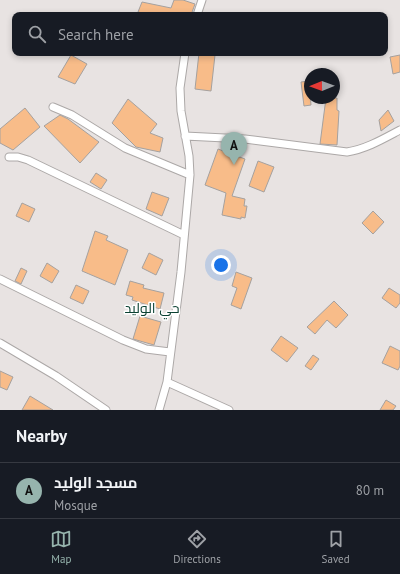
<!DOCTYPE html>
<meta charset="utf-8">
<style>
body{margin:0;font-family:"PT Sans",Cairo,sans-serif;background:#20242c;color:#f1f3f6}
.compass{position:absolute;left:304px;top:68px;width:36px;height:36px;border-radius:50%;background:#171b24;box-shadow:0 2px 6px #0003;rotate:269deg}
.you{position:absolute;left:221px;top:265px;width:14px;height:14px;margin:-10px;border:3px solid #fff;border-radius:50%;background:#1a73e8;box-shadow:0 0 0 6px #1a73e833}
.badge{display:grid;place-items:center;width:26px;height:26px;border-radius:50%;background:#96b4ad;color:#111;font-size:13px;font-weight:700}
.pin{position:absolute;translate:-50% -33px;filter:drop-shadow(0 1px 2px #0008)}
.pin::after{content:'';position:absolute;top:21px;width:14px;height:12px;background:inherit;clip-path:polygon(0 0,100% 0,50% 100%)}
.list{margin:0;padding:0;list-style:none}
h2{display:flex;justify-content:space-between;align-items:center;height:52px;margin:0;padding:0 16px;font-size:17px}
h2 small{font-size:13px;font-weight:400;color:#9ea1a6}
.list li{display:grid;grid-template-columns:26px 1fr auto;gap:12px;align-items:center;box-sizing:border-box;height:56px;padding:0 16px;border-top:1px solid #363941}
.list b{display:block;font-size:15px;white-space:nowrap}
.list p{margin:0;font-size:13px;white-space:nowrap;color:#9ea1a6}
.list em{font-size:13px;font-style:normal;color:#9ea1a6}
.icon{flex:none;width:22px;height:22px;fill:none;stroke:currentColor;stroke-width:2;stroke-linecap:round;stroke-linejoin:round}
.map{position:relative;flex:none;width:400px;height:410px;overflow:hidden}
.search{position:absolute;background:#171b24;box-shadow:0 2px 6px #0003;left:12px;right:12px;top:12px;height:44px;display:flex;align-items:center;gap:10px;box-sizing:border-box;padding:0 14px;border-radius:8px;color:#9ea1a6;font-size:15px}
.sheet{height:108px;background:#171b24}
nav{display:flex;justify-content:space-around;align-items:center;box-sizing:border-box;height:56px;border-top:1px solid #363941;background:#171b24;font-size:11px;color:#9ea1a6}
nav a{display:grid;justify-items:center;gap:2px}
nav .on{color:#96b4ad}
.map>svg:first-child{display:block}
.building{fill:#f8bc89;stroke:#a5a19f}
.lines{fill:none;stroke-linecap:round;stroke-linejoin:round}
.minor-casing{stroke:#aca8a7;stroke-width:9}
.minor{stroke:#fff;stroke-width:7}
.labels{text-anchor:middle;stroke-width:3;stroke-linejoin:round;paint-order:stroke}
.neighbourhood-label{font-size:14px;fill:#0b4132;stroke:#fff}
</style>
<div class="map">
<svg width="400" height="410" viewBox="0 0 400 410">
<rect width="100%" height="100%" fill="#e8e3e2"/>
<path class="building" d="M 174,0 L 183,0 L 195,4 L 191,15 L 149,15 L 138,12 L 142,2 L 171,8 Z
M 199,53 L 215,55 L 211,91 L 195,89 Z
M 71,55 L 87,64 L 75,84 L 58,77 Z
M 400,55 L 400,72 L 393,74 L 390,57 Z
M 309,81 L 311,105 L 304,106 L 301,82 Z
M 326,98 L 337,98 L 337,110 L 339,111 L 337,145 L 320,144 Z
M 128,99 L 157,124 L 150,133 L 163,138 L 160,152 L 136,147 L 112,123 Z
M 25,108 L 40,127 L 13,150 L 0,143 L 0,129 Z
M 388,110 L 394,121 L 381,131 L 379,120 Z
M 60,115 L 68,119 L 99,142 L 80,163 L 44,126 Z
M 218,149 L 245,159 L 232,196 L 245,199 L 244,206 L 247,206 L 245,218 L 241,217 L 241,219 L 222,215 L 226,193 L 205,185 Z
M 258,161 L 274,167 L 264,192 L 249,186 Z
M 96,173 L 107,180 L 101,189 L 90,182 Z
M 152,192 L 169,198 L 162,216 L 146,209 Z
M 22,203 L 35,209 L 29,222 L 16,216 Z
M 373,211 L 384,222 L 373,234 L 362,223 Z
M 95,231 L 108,236 L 106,240 L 128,250 L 115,285 L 82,271 Z
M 149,253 L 163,260 L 156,275 L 142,268 Z
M 47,263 L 59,271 L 52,283 L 40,276 Z
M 21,268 L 27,271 L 21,284 L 15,281 Z
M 236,272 L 252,278 L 241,309 L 231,305 L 237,288 L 232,286 Z
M 130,281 L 144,285 L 143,288 L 164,293 L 160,309 L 132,300 L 133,297 L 126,295 Z
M 76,285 L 89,291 L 83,304 L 70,298 Z
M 389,288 L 400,295 L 400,303 L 396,308 L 382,298 Z
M 334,301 L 348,315 L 336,328 L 327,320 L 315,334 L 307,327 Z
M 140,316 L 161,322 L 154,345 L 133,339 Z
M 281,336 L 298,348 L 287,362 L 271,350 Z
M 390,346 L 400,351 L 400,366 L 398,370 L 382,363 Z
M 313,355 L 319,359 L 311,370 L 305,366 Z
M 0,371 L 13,377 L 7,390 L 0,387 Z
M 30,396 L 53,410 L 22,410 Z
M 386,400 L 396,406 L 393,410 L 380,410 Z"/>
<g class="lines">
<defs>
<path id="minor" d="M 197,15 L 202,0
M 53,107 L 72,115 L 125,148 L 190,175
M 185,136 L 245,139 L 347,152 C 366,149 383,139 400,130
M 9,157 L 18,157 L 28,160 L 184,235
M 0,279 L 123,340 L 146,349 L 170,352
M 0,343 L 56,376 L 106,410
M 167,382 L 229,410
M 159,410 L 167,382 L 181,272 L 190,175 L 189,156 L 181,111 L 180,88 L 185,53"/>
</defs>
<use href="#minor" class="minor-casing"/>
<use href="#minor" class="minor"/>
</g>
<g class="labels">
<g class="neighbourhood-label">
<text x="152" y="313">حي الوليد</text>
</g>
</g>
</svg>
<svg class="compass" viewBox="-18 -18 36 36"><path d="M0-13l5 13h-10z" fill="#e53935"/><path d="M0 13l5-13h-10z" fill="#9ea1a6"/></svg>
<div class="you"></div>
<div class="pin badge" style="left:234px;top:165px">A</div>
<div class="search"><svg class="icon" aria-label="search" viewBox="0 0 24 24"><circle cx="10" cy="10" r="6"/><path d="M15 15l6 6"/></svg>Search here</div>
</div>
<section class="sheet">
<h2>Nearby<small></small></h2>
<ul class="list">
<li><span class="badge">A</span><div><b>مسجد الوليد</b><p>Mosque</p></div><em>80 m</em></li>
</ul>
</section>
<nav>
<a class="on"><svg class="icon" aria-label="map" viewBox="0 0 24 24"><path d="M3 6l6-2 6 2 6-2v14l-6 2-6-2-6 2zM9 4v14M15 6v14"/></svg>Map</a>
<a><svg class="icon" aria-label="directions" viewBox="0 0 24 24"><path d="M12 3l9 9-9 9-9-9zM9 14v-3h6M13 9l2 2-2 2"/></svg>Directions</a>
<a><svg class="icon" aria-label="saved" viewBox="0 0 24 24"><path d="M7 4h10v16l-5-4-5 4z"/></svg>Saved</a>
</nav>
